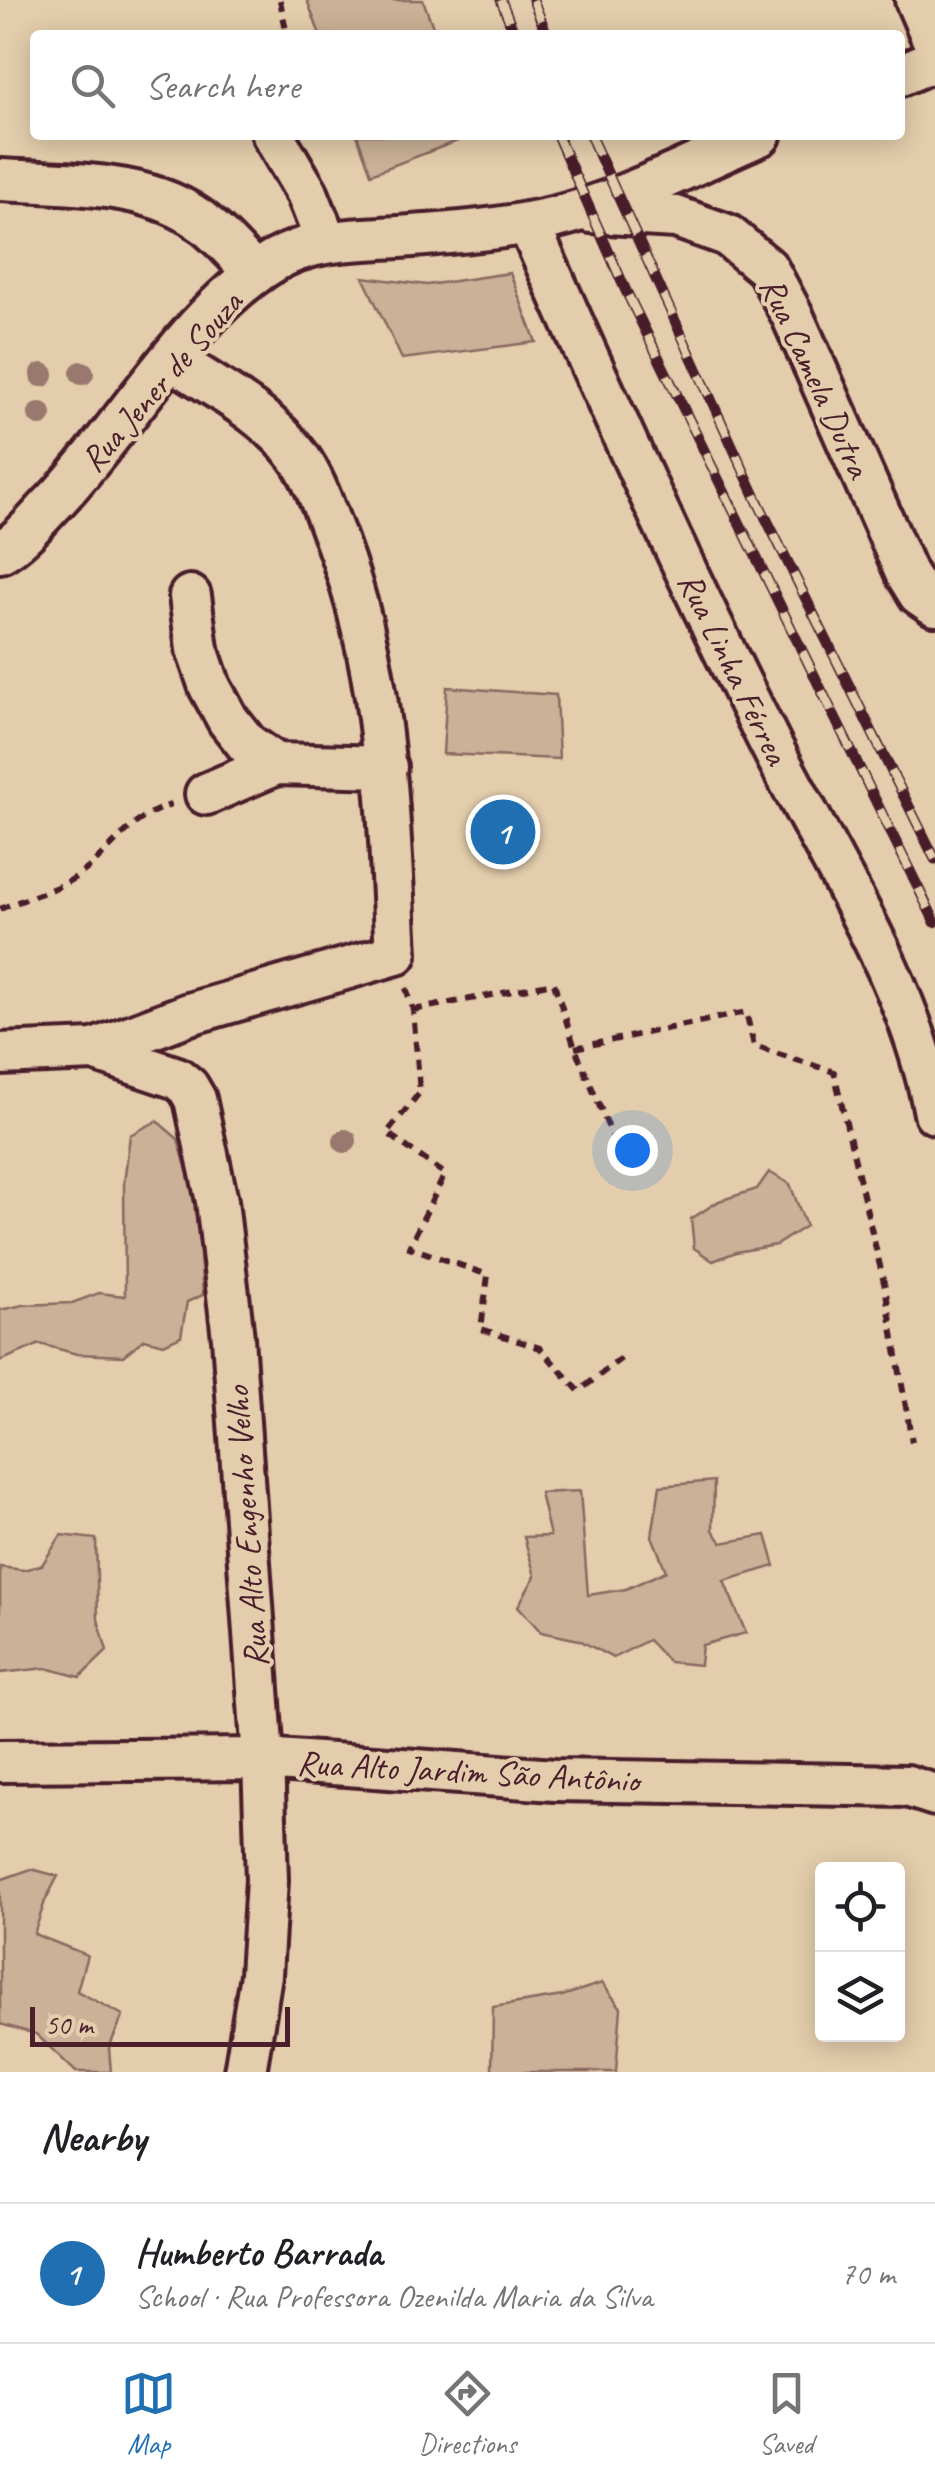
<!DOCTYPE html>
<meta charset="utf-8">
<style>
body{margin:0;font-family:Caveat,sans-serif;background:#f2f2f2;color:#202124}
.controls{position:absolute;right:30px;bottom:30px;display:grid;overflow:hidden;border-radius:10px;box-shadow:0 5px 25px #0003}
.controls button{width:90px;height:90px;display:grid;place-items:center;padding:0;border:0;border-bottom:2px solid #e0e0e0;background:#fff;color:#202124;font:50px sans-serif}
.scale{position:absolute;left:30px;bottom:25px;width:260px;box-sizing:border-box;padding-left:10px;border:5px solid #4a1f2b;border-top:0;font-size:28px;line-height:35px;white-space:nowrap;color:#4a1f2b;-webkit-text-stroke:8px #e3cdac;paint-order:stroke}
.you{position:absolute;left:632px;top:1150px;width:35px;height:35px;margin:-25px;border:8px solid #fff;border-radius:50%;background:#1a73e8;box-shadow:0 0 0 15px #1a73e833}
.badge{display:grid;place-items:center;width:65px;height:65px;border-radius:50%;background:#1f6fb2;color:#fff;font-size:32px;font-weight:700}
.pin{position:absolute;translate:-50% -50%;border:5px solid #fff;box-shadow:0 2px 10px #0006}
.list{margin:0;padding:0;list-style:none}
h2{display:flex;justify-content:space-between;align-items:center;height:130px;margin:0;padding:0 40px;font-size:42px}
h2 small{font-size:32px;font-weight:400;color:#757577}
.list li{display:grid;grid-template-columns:65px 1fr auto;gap:30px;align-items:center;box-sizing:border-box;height:140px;padding:0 40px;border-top:2px solid #e0e0e0}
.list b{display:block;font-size:38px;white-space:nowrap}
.list p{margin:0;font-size:32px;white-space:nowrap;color:#757577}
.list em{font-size:32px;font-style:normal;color:#757577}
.icon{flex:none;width:55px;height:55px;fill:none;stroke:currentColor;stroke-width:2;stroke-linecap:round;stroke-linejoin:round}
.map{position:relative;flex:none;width:935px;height:2072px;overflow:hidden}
.search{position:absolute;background:#fff;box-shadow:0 5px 25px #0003;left:30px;right:30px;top:30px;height:110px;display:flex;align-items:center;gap:25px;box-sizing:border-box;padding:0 35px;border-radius:10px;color:#757577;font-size:38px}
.sheet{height:270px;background:#fff}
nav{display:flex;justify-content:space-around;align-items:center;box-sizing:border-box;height:140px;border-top:2px solid #e0e0e0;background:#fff;font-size:28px;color:#757577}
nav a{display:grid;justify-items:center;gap:5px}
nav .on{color:#1f6fb2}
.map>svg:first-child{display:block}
.green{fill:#cab197;stroke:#8a6861;stroke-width:2.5}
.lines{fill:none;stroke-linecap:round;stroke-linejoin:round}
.street-casing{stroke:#4a1f2b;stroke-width:48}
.path{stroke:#4a1f2b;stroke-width:6;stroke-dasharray:10 8;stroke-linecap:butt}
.street{stroke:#e3cdac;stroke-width:40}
.rail-casing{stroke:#4a1f2b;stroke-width:11}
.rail{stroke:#e3cdac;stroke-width:8;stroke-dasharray:22;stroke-linecap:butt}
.tree{fill:#99796e}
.labels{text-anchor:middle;stroke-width:8;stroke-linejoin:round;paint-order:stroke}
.street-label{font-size:35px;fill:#4a1f2b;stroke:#e3cdac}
</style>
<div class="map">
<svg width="935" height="2072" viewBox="0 0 935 2072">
<rect width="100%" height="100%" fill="#e3cdac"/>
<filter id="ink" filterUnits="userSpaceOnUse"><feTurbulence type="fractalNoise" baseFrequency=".01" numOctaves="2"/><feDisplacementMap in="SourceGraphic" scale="20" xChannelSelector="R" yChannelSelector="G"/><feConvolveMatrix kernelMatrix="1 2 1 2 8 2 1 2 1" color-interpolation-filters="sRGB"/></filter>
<g filter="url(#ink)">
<path class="green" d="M 307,0 L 423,0 L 436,35 L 320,35 Z
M 357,135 L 473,135 L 371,174 Z
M 510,273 L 536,342 L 402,359 L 363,277 L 427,285 Z
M 447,687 L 556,695 L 559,759 L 443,754 Z
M 157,1121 L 178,1139 L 196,1202 L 203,1295 L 187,1302 L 181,1336 L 164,1344 L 144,1339 L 123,1356 L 77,1354 L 40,1344 L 0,1361 L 0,1310 L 23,1305 L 72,1303 L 99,1293 L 125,1296 L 124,1183 L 130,1135 Z
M 769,1172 L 790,1184 L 806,1226 L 776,1245 L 736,1252 L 713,1261 L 694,1248 L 691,1219 L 719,1201 L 757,1189 Z
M 714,1481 L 713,1530 L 722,1543 L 766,1535 L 775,1566 L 724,1581 L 746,1633 L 702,1645 L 700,1665 L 669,1662 L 648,1640 L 613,1658 L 579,1640 L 541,1632 L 518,1606 L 535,1576 L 524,1537 L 550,1536 L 540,1493 L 580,1491 L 588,1595 L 626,1589 L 666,1571 L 652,1536 L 660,1486 Z
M 61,1535 L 96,1539 L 98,1619 L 107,1651 L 80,1677 L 46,1668 L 0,1673 L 0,1567 L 23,1570 L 42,1565 Z
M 31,1869 L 58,1876 L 45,1901 L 34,1934 L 87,1955 L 77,1991 L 123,2015 L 109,2048 L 111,2072 L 76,2072 L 36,2034 L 0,2024 L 0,1880 Z
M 602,1983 L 621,2008 L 616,2072 L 492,2072 L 493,2007 L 562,1996 Z"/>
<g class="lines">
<defs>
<path id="street" d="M 916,0 L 935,44
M 900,75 L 935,60
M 273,135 L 307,193 L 326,241
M 0,180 C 65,184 152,180 205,224 C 223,238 239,257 255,274
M 591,212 L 676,217 L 727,235 L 767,268 L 792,315 L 906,573 L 919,594 L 935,605
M 528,223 C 606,399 685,575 772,747 C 832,865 910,981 935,1113
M 0,552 C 22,540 38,518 55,501 C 123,430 191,310 274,261 C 314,238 355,240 399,237 C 441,234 485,231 527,223 C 608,210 685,167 760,135
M 190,596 L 197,649 L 210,687 L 228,720 L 247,744 L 276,764 L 386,767
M 206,794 L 276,764
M 94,1050 L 177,1078 L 188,1087 L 195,1099 L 217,1201 L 233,1338 L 263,1759 L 267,1880 L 261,1975 L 245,2072
M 0,1054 L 94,1050 L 189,1014 L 396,954 C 388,810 387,676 336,540 C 325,512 316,481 298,456 C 267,414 215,388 172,359
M 0,1761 L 263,1759 L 555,1780 L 907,1786 L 935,1795"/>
</defs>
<use href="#street" class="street-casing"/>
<path class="path" d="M 280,0 L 287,35
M 0,909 C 25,898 57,890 79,875 C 113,851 127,818 171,805
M 406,988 L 413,1010 L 420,1092 L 387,1133 L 445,1174 L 409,1247 L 488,1275 L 481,1329 L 540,1348 L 579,1391 L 624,1356
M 413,1010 L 554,983 L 575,1048 L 624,1164
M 575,1048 L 746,1012 L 754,1046 L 834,1072 L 885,1287 L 912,1442"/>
<use href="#street" class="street"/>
<defs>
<path id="rail" d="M 501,0 L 515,35
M 533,0 L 547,35
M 557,135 L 626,291 L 935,922
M 590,135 L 758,502 L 935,859"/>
</defs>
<use href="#rail" class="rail-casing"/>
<use href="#rail" class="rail"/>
</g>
<g class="tree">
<circle cx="82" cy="373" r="12"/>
<circle cx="42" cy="375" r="12"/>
<circle cx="40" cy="414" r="12"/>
<circle cx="345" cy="1141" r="12"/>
</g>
</g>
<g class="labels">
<g class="street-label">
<text transform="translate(816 377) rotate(65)" y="12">Rua Camela Dutra</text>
<text transform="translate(161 381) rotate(-49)" y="12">Rua Jener de Souza</text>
<text transform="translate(734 668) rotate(64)" y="12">Rua Linha Férrea</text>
<text transform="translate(246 1527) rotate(-94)" y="12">Rua Alto Engenho Velho</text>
<text transform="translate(468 1771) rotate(3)" y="12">Rua Alto Jardim São Antônio</text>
</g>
</g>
</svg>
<div class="controls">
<button><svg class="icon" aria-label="locate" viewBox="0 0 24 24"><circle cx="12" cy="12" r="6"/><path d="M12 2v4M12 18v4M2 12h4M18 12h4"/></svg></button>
<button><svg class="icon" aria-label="layers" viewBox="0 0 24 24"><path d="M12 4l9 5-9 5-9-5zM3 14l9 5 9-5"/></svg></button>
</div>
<div class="scale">50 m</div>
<div class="you"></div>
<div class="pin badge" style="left:503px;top:832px">1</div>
<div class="search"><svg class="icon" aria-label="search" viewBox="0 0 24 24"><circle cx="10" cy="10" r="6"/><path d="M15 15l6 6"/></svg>Search here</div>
</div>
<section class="sheet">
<h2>Nearby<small></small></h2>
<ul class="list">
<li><span class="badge">1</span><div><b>Humberto Barrada</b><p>School · Rua Professora Ozenilda Maria da Silva</p></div><em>70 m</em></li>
</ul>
</section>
<nav>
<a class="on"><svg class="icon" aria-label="map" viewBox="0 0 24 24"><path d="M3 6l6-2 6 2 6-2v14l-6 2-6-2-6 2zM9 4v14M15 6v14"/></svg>Map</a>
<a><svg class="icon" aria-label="directions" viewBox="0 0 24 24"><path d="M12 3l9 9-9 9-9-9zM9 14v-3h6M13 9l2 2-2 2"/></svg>Directions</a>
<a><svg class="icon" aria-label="saved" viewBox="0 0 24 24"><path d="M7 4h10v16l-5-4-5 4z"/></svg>Saved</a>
</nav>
